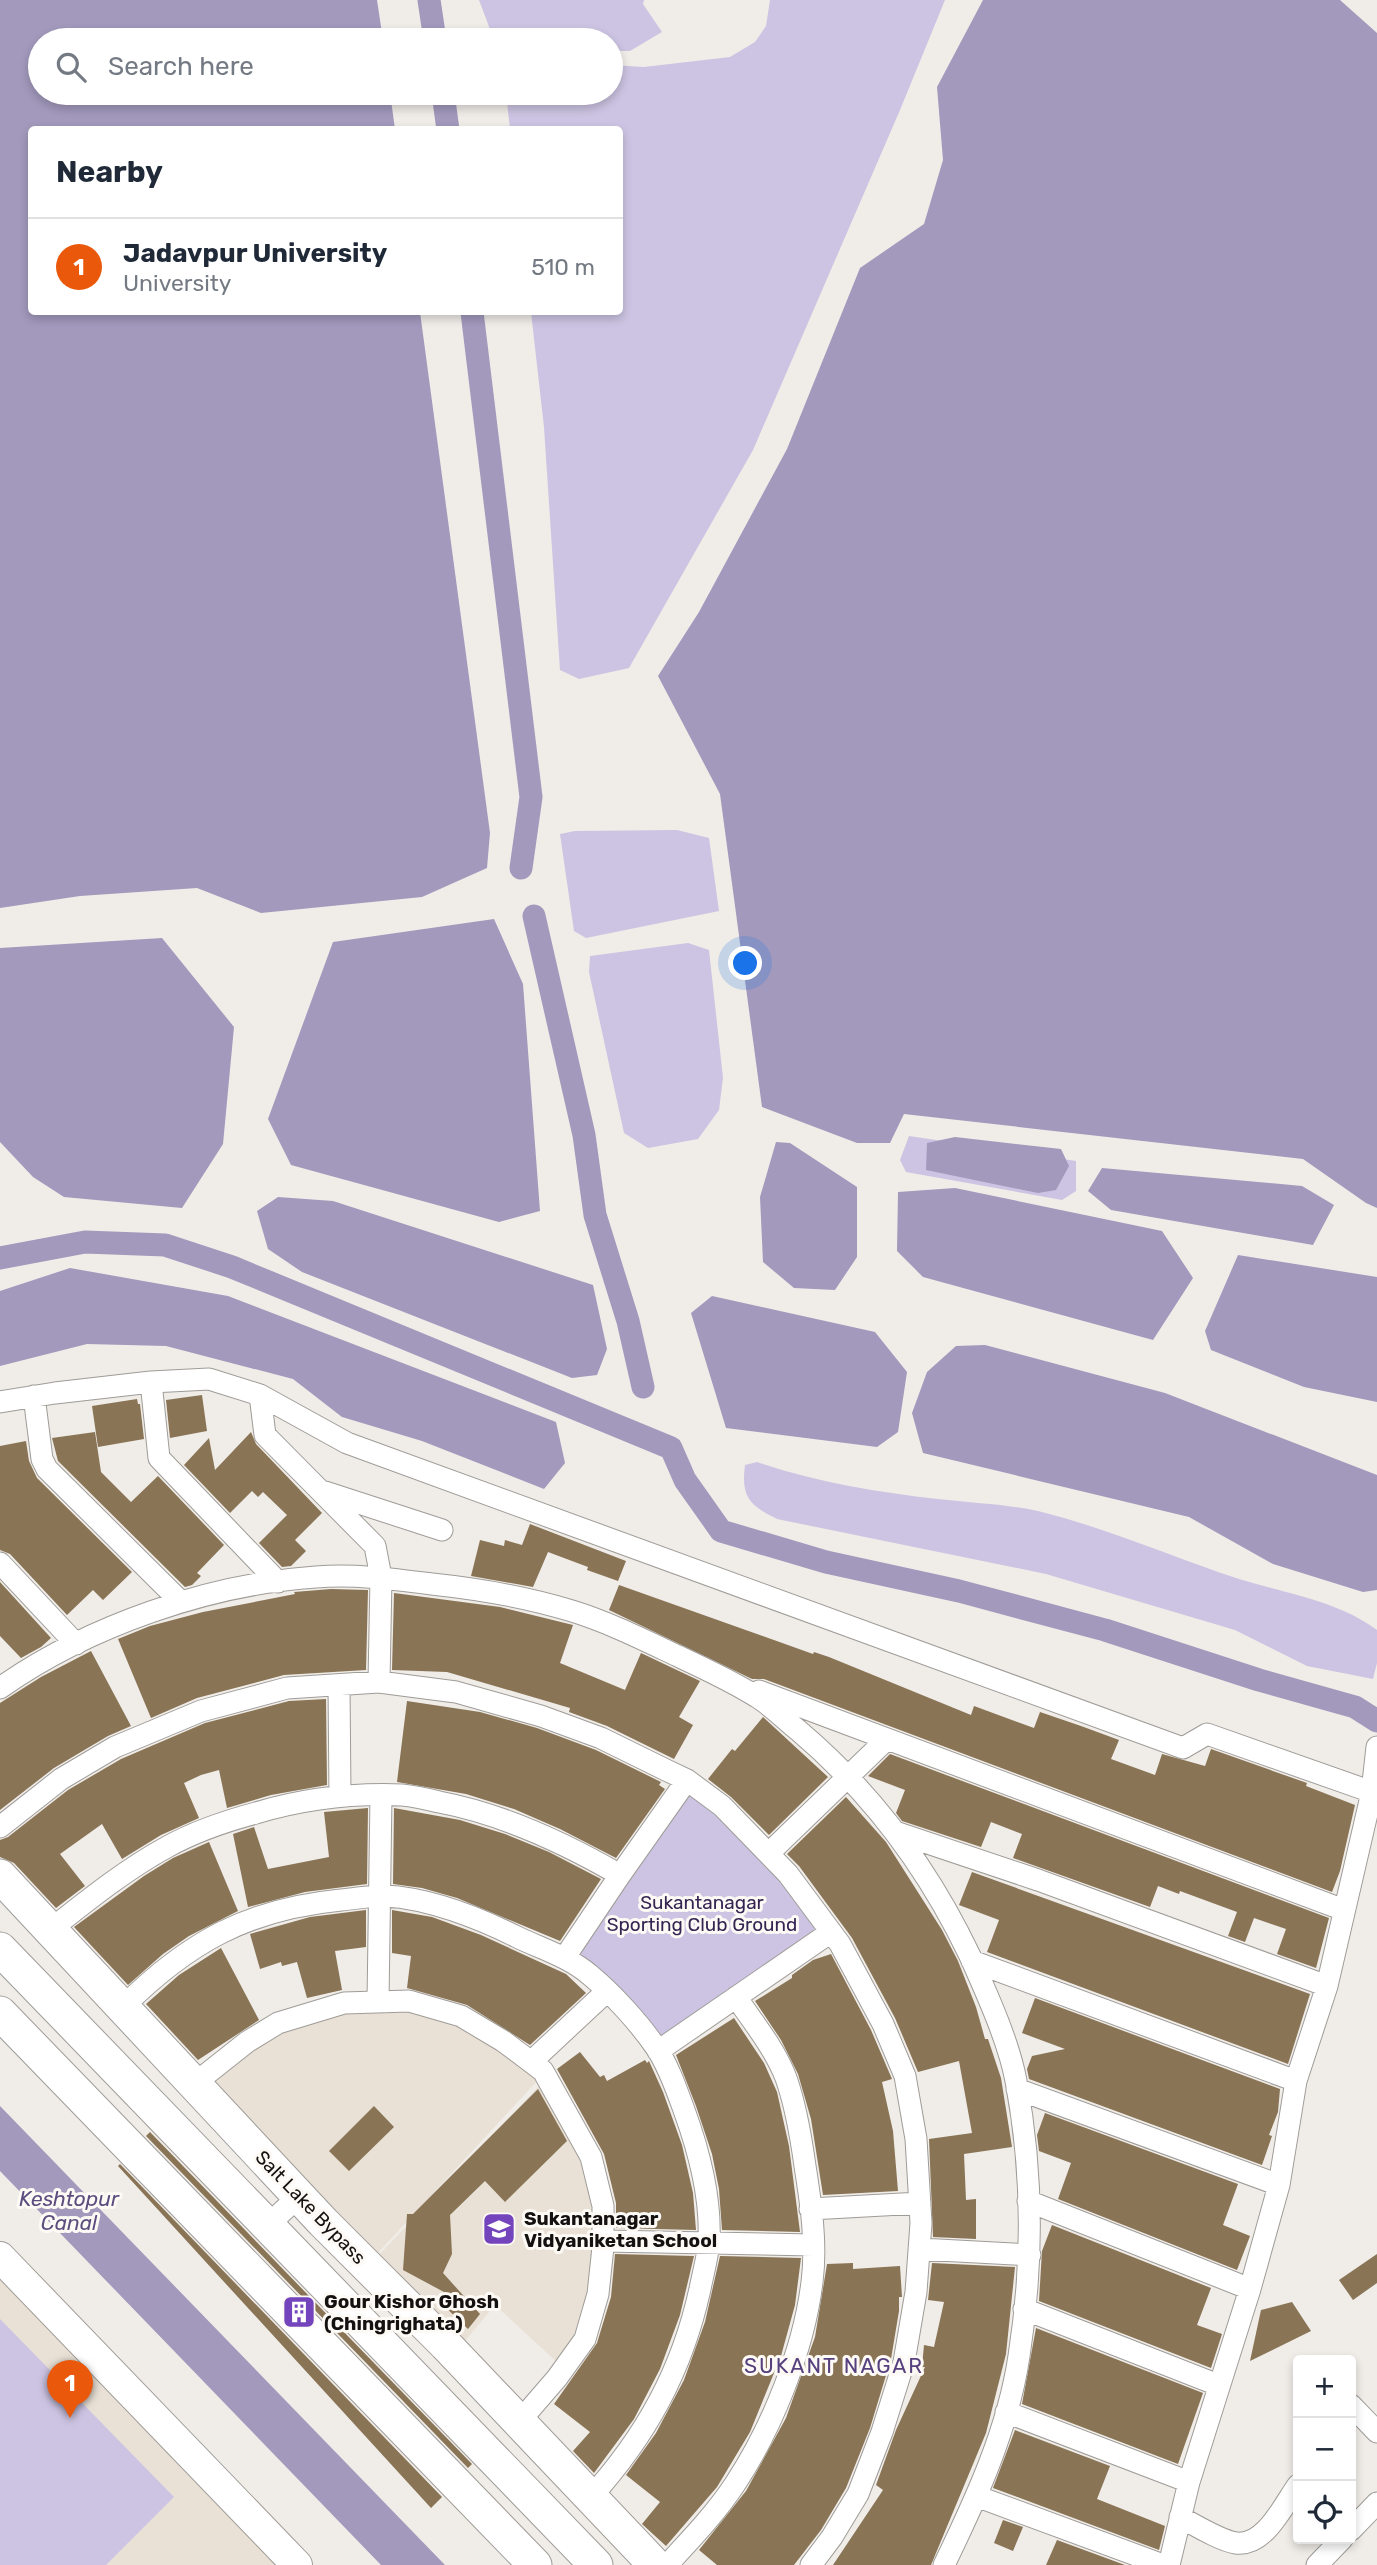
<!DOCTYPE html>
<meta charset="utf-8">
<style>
body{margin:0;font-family:Rubik,sans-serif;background:#f2f2f3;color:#1f2937}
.controls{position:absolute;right:21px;bottom:21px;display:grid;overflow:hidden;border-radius:7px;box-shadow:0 4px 10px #0003}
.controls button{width:63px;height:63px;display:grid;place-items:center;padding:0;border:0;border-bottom:2px solid #e0e1e3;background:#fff;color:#1f2937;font:35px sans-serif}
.you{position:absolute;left:746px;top:964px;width:24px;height:24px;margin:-18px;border:5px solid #fff;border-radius:50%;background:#1a73e8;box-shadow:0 0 0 10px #1a73e833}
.badge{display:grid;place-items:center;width:46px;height:46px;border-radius:50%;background:#ea580c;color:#fff;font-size:23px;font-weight:700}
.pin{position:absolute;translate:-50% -58px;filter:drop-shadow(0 2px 4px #0008)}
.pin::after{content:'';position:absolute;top:37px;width:24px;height:21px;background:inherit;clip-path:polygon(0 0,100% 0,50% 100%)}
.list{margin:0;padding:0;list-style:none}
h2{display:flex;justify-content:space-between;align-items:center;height:91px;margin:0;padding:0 28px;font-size:30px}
h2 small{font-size:23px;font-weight:400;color:#747a83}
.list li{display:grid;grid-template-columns:46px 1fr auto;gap:21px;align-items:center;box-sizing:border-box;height:98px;padding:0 28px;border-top:2px solid #e0e1e3}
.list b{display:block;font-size:26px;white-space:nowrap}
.list p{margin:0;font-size:23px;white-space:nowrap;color:#747a83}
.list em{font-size:23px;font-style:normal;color:#747a83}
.icon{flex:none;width:38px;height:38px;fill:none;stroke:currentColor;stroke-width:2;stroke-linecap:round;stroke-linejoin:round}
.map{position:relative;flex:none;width:1377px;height:2565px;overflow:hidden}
.search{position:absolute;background:#fff;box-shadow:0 4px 10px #0003;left:28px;top:28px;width:595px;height:77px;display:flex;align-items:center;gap:18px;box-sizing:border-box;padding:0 24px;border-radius:38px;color:#747a83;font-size:26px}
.panel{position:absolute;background:#fff;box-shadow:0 4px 10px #0003;left:28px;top:126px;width:595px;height:189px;border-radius:7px}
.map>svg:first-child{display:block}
.built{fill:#e9e1d6}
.green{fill:#ccc4e2}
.water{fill:#a299bc}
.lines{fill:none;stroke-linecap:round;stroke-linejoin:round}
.canal{stroke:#a299bc;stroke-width:23}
.building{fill:#897455}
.street-casing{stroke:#9f9c98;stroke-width:23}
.secondary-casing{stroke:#9f9c98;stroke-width:32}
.primary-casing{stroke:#9f9c98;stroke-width:35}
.street{stroke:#fff;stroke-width:21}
.secondary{stroke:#fff;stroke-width:30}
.primary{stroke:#fff;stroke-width:33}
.labels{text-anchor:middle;stroke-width:6;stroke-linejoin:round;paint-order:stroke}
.park-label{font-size:19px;fill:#352553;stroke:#fdfaf5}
.street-label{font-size:19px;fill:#131211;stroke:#fdfaf5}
.poi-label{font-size:19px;font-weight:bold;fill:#131211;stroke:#fdfaf5;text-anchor:start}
.water-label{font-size:21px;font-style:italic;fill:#5d4d7f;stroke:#fdfaf5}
.neighbourhood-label{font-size:21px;letter-spacing:2px;fill:#56417e;stroke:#fdfaf5}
</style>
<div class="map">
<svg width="1377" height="2565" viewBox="0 0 1377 2565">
<rect width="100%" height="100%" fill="#f0ece8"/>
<path class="built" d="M 407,2004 L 460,2021 L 538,2080 L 375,2256 L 206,2081 L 287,2023 Z
M 540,2085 L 584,2163 L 594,2212 L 595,2247 L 588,2298 L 580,2333 L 559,2364 L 495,2305 L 464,2342 L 376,2258 Z
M 0,2271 L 281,2565 L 0,2565 Z"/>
<path class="green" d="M 479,0 L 644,0 L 643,4 L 662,32 L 630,51 L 611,51 L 611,40 L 494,40 Z
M 770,0 L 945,0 L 900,110 L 753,450 L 629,668 L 579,679 L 560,670 L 544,427 L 531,312 L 620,312 L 620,130 L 510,129 L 506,93 L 611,93 L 611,65 L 644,67 L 730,57 L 755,42 L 766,26 Z
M 677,830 L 709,838 L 719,911 L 586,938 L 574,931 L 560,834 L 575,831 Z
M 688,943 L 709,950 L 723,1078 L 719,1110 L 698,1139 L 648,1148 L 624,1133 L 589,972 L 590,956 Z
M 909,1136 L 1076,1161 L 1076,1191 L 1062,1200 L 906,1172 L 900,1160 Z
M 757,1462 C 816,1482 877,1492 938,1499 C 971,1503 1006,1504 1038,1511 C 1107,1528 1172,1557 1239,1579 C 1287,1594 1336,1600 1377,1630 L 1377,1663 L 1373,1679 L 1307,1666 L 1235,1630 L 1046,1574 L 777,1519 C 749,1505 741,1497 745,1465 Z
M 689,1792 L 768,1863 L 820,1928 L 658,2039 L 574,1956 Z
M 0,2319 L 174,2497 L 106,2565 L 0,2565 Z"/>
<path class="water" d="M 0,0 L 377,0 L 383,40 L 40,40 L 40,93 L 390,93 L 395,129 L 32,130 L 32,312 L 420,312 L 490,833 L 487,868 L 422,897 L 261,913 L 197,888 L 80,896 L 0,908 Z
M 983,0 L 1340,0 L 1377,33 L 1377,1208 L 1366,1203 L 1303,1159 L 904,1114 L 890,1143 L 857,1143 L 762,1107 L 720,794 L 658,676 L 699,612 L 787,449 L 860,268 L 924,224 L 943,160 L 937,87 Z
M 494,919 L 523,984 L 540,1211 L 499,1222 L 291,1165 L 268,1119 L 333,942 Z
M 162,938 L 234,1027 L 223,1144 L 182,1208 L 64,1197 L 33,1177 L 0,1142 L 0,948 Z
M 955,1137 L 1061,1149 L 1069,1166 L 1056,1190 L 1038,1193 L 926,1170 L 927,1143 Z
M 776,1142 L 790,1143 L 857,1187 L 857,1257 L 835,1290 L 794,1288 L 763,1262 L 760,1197 Z
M 1102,1168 L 1302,1186 L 1334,1205 L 1313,1245 L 1111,1210 L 1088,1191 Z
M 955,1188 L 1162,1231 L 1193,1278 L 1153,1340 L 923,1277 L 897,1251 L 898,1192 Z
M 278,1197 L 333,1201 L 593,1285 L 607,1349 L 597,1375 L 572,1378 L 302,1272 L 268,1249 L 257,1211 Z
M 1238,1255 L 1377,1277 L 1377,1402 L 1304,1387 L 1211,1350 L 1205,1331 Z
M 70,1268 L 228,1296 L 556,1422 L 565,1463 L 544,1489 L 422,1441 L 342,1417 L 293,1379 L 166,1346 L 87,1344 L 0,1366 L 0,1291 Z
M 712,1296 L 875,1332 L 907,1372 L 898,1432 L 877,1447 L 726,1428 L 691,1313 Z
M 985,1345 L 1165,1393 L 1377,1475 L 1377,1590 L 1363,1592 L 1273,1564 L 1189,1517 L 923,1453 L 912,1413 L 927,1372 L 956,1346 Z
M 0,2106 L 445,2565 L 381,2565 L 0,2171 Z"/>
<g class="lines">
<path class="canal" d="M 429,0 L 435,40
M 443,93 L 448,130
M 472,312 L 531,797 L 521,868
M 534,916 L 584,1135 L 595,1215 L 628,1321 L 643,1387
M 0,1258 L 85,1242 L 165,1245 L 232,1267 L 671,1448 L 685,1480 L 721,1531 L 826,1562 L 959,1591 L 1105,1630 L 1259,1680 L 1355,1707 L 1377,1721"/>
</g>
<path class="building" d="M 202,1395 L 207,1431 L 170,1438 L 166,1400 Z
M 137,1399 L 138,1404 L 140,1404 L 144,1439 L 98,1447 L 92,1406 Z
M 95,1432 L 101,1472 L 131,1502 L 158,1476 L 224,1545 L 197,1573 L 201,1576 L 192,1585 L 185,1587 L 58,1461 L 52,1438 Z
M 251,1432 L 256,1444 L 322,1513 L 295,1540 L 306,1551 L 291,1566 L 282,1567 L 259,1543 L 287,1515 L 263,1492 L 258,1497 L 252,1491 L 230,1513 L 184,1465 L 209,1438 L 215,1470 Z
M 26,1441 L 29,1461 L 37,1478 L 132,1572 L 103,1600 L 93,1590 L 67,1615 L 10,1554 L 0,1550 L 0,1446 Z
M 530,1524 L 626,1561 L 618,1581 L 587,1570 L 588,1567 L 548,1552 L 533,1587 L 471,1576 L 480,1540 L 504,1546 L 505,1540 L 522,1545 Z
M 0,1582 L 51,1638 L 41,1647 L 21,1658 L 0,1636 Z
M 619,1585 L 813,1654 L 814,1652 L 829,1657 L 971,1715 L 974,1706 L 1034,1728 L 1040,1712 L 1081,1726 L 1119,1740 L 1111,1759 L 1155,1775 L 1162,1754 L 1205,1766 L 1211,1749 L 1307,1783 L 1306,1786 L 1355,1805 L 1340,1871 L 1332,1892 L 764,1679 L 752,1679 L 609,1610 Z
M 331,1589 L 368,1590 L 366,1670 L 284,1675 L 197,1698 L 151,1718 L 118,1639 L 150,1626 L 203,1612 L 295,1594 L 294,1592 Z
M 394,1593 L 500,1607 L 573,1625 L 560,1663 L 625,1690 L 641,1653 L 700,1681 L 679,1717 L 693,1725 L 674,1759 L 607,1726 L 569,1712 L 570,1708 L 447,1672 L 392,1670 Z
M 91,1651 L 131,1726 L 108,1736 L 54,1768 L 0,1810 L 0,1703 L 41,1677 Z
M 326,1699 L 327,1785 L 271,1795 L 227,1808 L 219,1770 L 201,1775 L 184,1783 L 199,1818 L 161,1835 L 122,1859 L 102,1824 L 60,1854 L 85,1886 L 56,1908 L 14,1863 L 0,1857 L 0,1840 L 8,1837 L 68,1790 L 121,1759 L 205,1723 L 289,1701 Z
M 407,1701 L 480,1712 L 537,1728 L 596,1750 L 661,1782 L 659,1785 L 665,1789 L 616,1858 L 560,1829 L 514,1809 L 466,1794 L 397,1782 Z
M 763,1717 L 828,1777 L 769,1835 L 731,1797 L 708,1779 L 732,1749 L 735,1751 Z
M 890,1754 L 1329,1918 L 1316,1968 L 1277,1954 L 1286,1929 L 1254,1918 L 1245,1942 L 1228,1936 L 1237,1912 L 1180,1891 L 1179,1894 L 1158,1886 L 1150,1907 L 1013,1858 L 1022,1834 L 991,1822 L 981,1847 L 902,1821 L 896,1813 L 905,1790 L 868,1776 Z
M 846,1797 L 886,1842 L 942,1930 L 958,1961 L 976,2007 L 985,2039 L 988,2039 L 1001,2078 L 1012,2147 L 964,2154 L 966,2200 L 976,2199 L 976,2239 L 933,2237 L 929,2139 L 972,2133 L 959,2061 L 918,2072 L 895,2018 L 852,1938 L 799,1866 L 787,1854 Z
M 368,1808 L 367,1884 L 305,1892 L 248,1907 L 233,1834 L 254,1827 L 268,1869 L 329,1857 L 324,1812 Z
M 394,1808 L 460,1820 L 505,1834 L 549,1852 L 601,1879 L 560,1941 L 457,1898 L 422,1888 L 393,1884 Z
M 209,1842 L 238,1911 L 189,1936 L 163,1954 L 128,1985 L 74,1927 L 144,1876 L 173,1858 Z
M 972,1872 L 1310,1994 L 1288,2064 L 987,1952 L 999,1920 L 959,1905 Z
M 366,1910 L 366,1947 L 335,1951 L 342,1990 L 307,1998 L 297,1962 L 282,1966 L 281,1962 L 260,1969 L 250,1934 L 310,1917 Z
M 392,1910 L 432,1917 L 481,1935 L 566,1974 L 586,1993 L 530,2045 L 467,2005 L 407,1988 L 411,1956 L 392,1953 Z
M 221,1948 L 259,2020 L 198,2060 L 146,2004 L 179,1975 Z
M 831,1954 L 871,2030 L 892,2079 L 882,2082 L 893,2131 L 898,2191 L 823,2195 L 811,2119 L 798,2074 L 781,2040 L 755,2001 L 792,1978 L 792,1975 L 813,1960 Z
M 1035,1998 L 1280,2089 L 1278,2112 L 1269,2135 L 1272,2136 L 1262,2165 L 1029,2079 L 1027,2069 L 1032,2056 L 1065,2049 L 1022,2033 Z
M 734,2018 L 764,2063 L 777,2092 L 789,2146 L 800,2232 L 722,2230 L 719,2189 L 712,2154 L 696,2106 L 676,2055 Z
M 580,2052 L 600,2077 L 604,2075 L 607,2081 L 645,2060 L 647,2063 L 649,2061 L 663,2092 L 682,2145 L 693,2193 L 696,2230 L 616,2228 L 616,2203 L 604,2154 L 557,2069 Z
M 538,2089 L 567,2141 L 505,2202 L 485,2181 L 450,2215 L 452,2254 L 443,2273 L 480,2314 L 468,2329 L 437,2299 L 444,2292 L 403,2270 L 407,2214 L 413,2214 Z
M 374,2106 L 394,2127 L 349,2171 L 329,2151 Z
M 1045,2113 L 1238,2184 L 1223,2225 L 1250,2236 L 1237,2270 L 1058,2199 L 1071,2163 L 1039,2151 L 1037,2135 Z
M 150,2132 L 472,2464 L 468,2468 L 146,2136 Z
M 120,2164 L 442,2497 L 431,2508 L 118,2166 Z
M 1052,2225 L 1211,2288 L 1197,2325 L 1222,2334 L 1211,2368 L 1039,2301 L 1042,2251 Z
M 615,2254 L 694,2256 L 680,2315 L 660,2369 L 634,2419 L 594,2473 L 573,2451 L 590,2432 L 554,2404 L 597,2343 L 611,2297 Z
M 1377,2254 L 1377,2283 L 1353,2300 L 1339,2280 Z
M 720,2256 L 801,2258 L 795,2305 L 781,2356 L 750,2432 L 717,2487 L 666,2546 L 642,2524 L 660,2502 L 626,2475 L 656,2433 L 684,2380 L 705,2322 Z
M 853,2263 L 853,2269 L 900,2266 L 902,2297 L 899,2297 L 899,2311 L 891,2359 L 870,2428 L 846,2488 L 821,2530 L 794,2565 L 717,2565 L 699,2550 L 746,2491 L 786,2418 L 815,2337 L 827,2264 Z
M 932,2263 L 1015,2267 L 1006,2354 L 986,2433 L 931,2565 L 833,2565 L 883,2490 L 876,2485 L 896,2430 L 925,2367 L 922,2367 L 924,2345 L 934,2347 L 944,2302 L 928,2300 Z
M 1292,2302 L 1311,2331 L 1250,2361 L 1261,2310 Z
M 1036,2328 L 1203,2393 L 1178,2464 L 1022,2404 Z
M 1015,2430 L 1110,2466 L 1097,2499 L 1165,2526 L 1159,2550 L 993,2488 Z
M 1003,2520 L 1023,2527 L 1013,2551 L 994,2543 Z
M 1057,2540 L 1125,2565 L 1046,2565 Z"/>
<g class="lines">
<defs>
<path id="street" d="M 151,1382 L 159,1458 L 278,1582
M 260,1395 L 265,1435 L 375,1546 L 381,1577 L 379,1682
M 34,1396 L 42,1459 L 47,1469 L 181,1602
M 0,1402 L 55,1393 L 151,1382 L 209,1379 L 260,1395 L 347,1443 L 1183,1748 L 1207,1734 L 1372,1792
M 325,1492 L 442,1530
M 0,1563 L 76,1644
M 339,1685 L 340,1796
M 0,1688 C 88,1626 209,1584 316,1577 C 355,1574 393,1579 432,1584 C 479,1589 526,1597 572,1611 C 608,1622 644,1640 678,1656 C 705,1669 732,1681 757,1697 C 772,1706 785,1720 799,1731 C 872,1793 929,1870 970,1956 C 986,1992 1009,2042 1016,2081 C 1033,2171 1033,2266 1019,2356 C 1008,2430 976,2499 944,2565
M 759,1691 L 1344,1910
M 0,1827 L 61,1779 L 115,1747 L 201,1711 L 287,1688 L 379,1682 L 456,1692 L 541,1716 L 601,1738 L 666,1770 L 687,1780 L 722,1806 L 788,1874 L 840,1944 L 883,2024 L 905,2076 L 916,2139 L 921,2223 L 916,2292 L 904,2362 L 882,2432 L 858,2494 L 832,2537 L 811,2565
M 895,1832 L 1038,1880 L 1327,1986
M 769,1853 L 887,1739
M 50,1930 C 88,1900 125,1870 167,1847 C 194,1832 226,1821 256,1813 C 303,1799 353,1793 402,1795 C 414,1796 427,1799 439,1802 C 503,1814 563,1842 620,1875
M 565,1957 L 620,1875 L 687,1780
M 972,1961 L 1296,2081
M 378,2002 L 381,1795
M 123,2007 C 188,1942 248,1909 341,1900 C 356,1899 371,1895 385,1896 C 428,1898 479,1918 517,1937 C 542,1949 569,1957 590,1975 C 613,1994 641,2025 657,2049 C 669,2067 677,2091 684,2110 C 699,2151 711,2197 709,2240 C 708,2257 703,2273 700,2289 C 682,2371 646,2436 590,2498
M 658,2051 L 831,1932
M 531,2062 L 606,1992
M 194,2084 L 247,2042 L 278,2023 L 344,2003 L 409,2001 L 461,2016 L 503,2041 L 543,2071 L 591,2157 L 603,2206 L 603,2247 L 598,2294 L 585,2339 L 557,2378 L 519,2422
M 1017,2089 L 1279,2185
M 1028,2201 L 1250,2289
M 810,2209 L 920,2203
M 268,2225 L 299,2196
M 604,2241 L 813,2245
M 920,2249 L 1030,2255
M 1024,2309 L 1218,2385
M 1351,2405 L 1377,2432
M 1006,2412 L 1189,2482
M 976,2496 L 1163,2565
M 1180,2517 C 1195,2525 1221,2541 1236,2543 C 1265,2547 1284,2504 1298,2485
M 1351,2530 L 1377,2503
M 667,2565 C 691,2539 716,2513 735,2484 C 772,2428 804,2349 812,2282 C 817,2244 811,2204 805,2166 C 801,2137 796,2106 786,2078 C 775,2049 753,2022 736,1997
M 1169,2565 L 1189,2482 L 1250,2289 L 1279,2185 L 1296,2081 L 1327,1986 L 1372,1792 L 1377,1747
M 1317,2565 L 1342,2539"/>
<path id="secondary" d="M 0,2257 L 297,2565"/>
<path id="primary" d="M 0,1876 L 323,2222 L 446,2345 L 655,2565
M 0,1949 L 596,2565
M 0,2013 L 535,2565"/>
</defs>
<use href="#street" class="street-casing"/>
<use href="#secondary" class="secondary-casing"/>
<use href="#primary" class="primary-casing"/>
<use href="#street" class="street"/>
<use href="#secondary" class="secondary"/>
<use href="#primary" class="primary"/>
</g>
<defs>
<symbol id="school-square" viewBox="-11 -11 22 22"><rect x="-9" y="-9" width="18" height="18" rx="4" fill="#7344bb" stroke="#fdfaf5"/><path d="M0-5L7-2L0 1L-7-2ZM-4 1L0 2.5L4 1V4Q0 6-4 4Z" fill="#fff"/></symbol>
<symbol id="building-square" viewBox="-11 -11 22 22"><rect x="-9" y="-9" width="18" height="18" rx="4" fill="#7344bb" stroke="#fdfaf5"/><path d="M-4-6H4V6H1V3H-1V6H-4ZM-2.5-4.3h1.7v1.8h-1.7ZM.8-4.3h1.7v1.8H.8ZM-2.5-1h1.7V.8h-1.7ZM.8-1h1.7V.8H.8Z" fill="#fff"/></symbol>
</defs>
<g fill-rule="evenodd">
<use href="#school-square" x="480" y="2210" width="38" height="38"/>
<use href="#building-square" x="280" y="2293" width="38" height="38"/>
</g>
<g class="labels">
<g class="park-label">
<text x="702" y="1909">Sukantanagar<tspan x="702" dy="22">Sporting Club Ground</tspan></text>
</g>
<g class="street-label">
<text transform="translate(311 2207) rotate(46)" y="7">Salt Lake Bypass</text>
</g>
<g class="poi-label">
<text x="524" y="2225">Sukantanagar<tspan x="524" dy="22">Vidyaniketan School</tspan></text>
<text x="324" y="2308">Gour Kishor Ghosh<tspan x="324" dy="22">(Chingrighata)</tspan></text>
</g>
<g class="water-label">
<text x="69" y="2206">Keshtopur<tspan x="69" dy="24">Canal</tspan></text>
</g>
<g class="neighbourhood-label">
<text x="834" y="2373">SUKANT NAGAR</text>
</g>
</g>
</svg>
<div class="controls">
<button>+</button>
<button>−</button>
<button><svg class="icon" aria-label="locate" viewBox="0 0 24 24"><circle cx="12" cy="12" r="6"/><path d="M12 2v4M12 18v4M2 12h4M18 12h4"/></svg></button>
</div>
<div class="you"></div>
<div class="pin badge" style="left:70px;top:2418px">1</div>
<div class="search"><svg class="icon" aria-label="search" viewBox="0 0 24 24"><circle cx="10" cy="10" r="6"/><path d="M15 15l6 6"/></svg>Search here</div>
<section class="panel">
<h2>Nearby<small></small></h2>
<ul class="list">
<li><span class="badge">1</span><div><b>Jadavpur University</b><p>University</p></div><em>510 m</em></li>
</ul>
</section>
</div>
